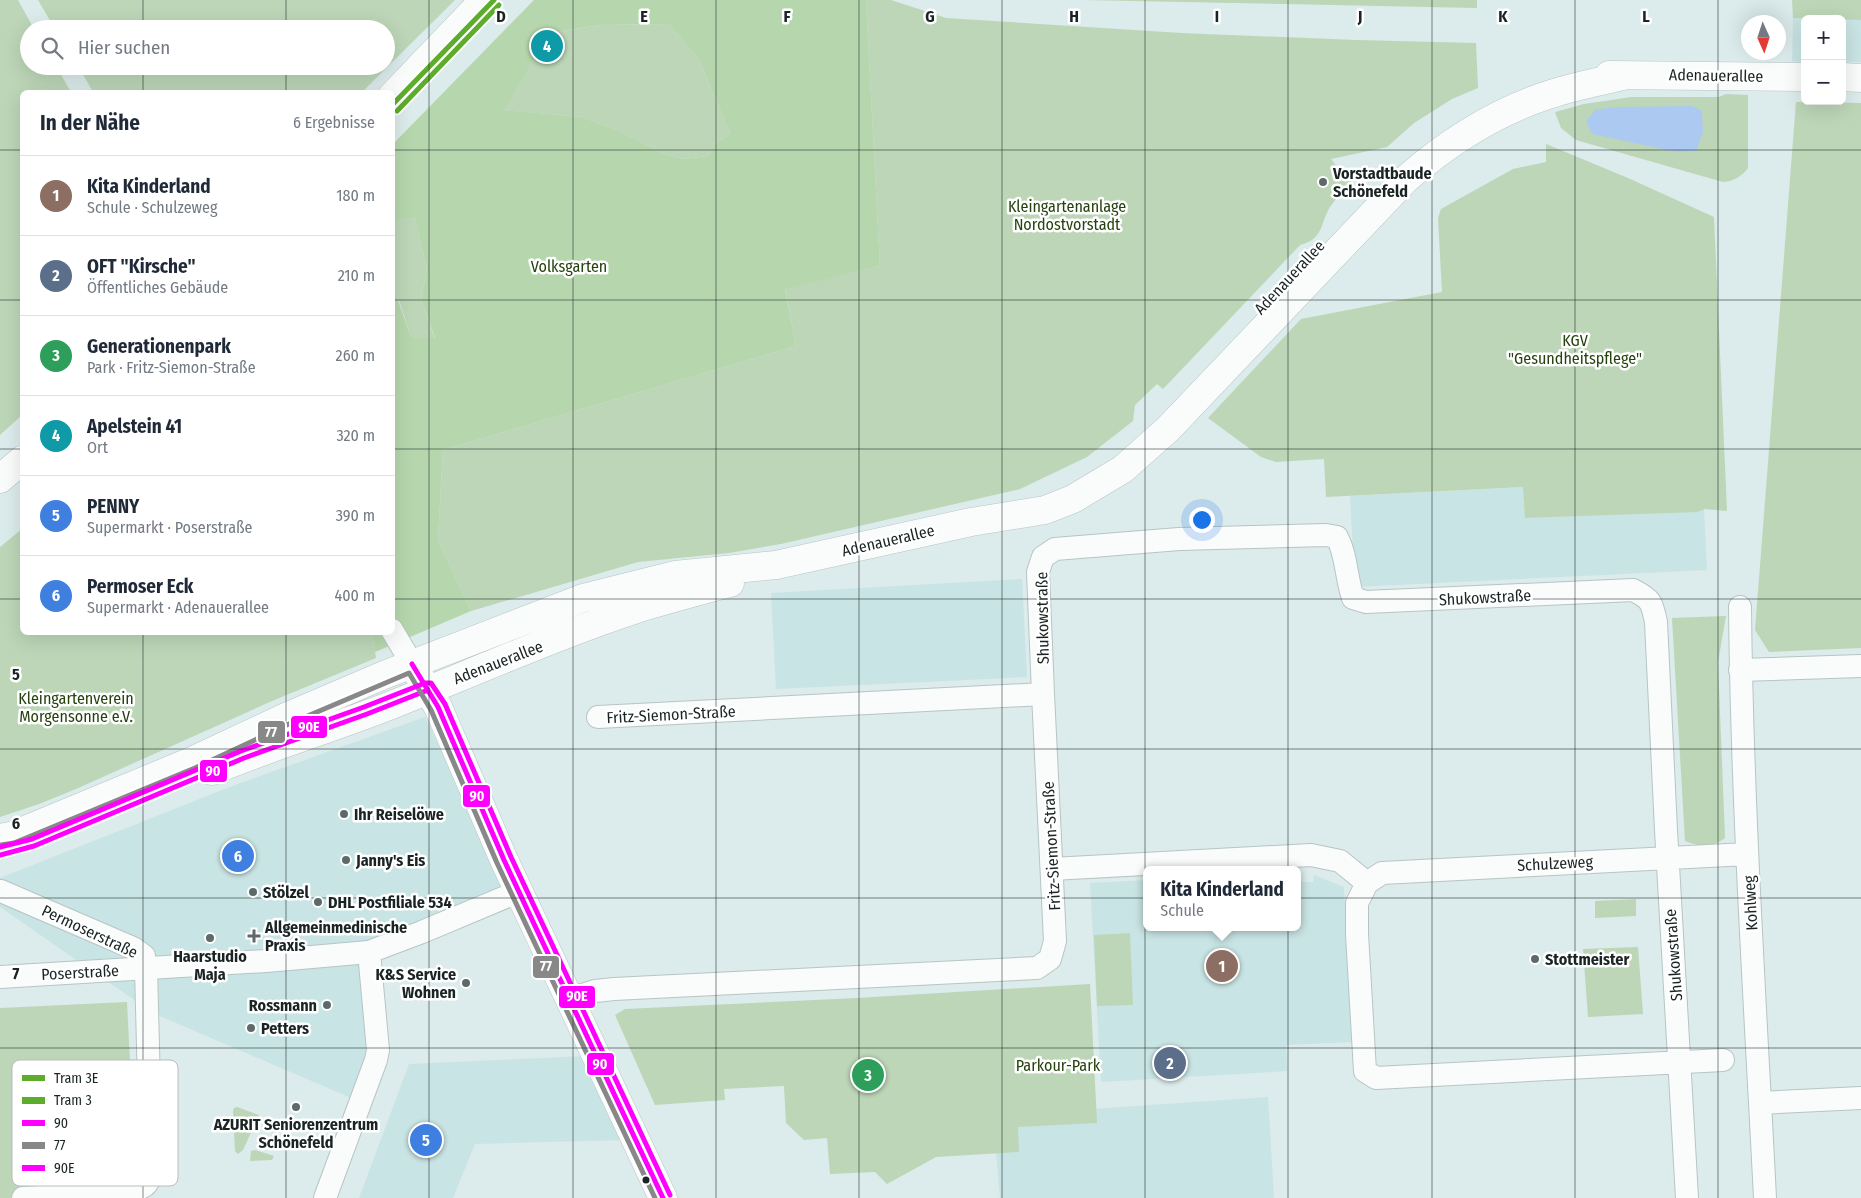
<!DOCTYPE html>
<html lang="de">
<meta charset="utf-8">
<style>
body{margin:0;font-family:"Fira Sans Condensed",sans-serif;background:#f2f2f3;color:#1f2937}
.controls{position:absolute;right:15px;top:15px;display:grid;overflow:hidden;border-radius:8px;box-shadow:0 5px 20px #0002}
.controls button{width:45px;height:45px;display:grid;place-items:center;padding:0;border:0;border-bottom:1px solid #e0e1e3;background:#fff;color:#1f2937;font:25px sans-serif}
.compass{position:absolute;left:1741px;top:15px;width:45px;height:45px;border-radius:50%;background:#fff;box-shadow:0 5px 20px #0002;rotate:177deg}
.you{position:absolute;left:1201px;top:519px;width:18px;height:18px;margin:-12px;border:4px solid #fff;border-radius:50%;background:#1a73e8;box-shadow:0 0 0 8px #1a73e833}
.badge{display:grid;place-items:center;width:32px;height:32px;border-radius:50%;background:#b45309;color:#fff;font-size:16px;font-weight:700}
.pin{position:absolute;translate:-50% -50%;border:2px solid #fff;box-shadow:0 1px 5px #0006}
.popup{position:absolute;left:1143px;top:866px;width:158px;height:65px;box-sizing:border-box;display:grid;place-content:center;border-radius:8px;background:#fff;filter:drop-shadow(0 1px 4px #0005);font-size:16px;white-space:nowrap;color:#747a83}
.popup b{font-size:19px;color:#1f2937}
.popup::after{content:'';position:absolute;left:50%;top:100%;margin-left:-10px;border:10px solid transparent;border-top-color:#fff}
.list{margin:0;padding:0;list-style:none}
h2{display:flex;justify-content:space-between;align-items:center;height:65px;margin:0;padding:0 20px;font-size:21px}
h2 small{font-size:16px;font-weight:400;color:#747a83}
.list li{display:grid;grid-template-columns:32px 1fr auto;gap:15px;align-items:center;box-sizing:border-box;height:80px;padding:0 20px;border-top:1px solid #e0e1e3}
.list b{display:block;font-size:19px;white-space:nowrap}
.list p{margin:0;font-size:16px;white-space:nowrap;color:#747a83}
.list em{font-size:16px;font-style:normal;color:#747a83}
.icon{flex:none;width:28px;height:28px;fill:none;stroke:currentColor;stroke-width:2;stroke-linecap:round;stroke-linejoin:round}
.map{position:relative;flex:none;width:1861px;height:1198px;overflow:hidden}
.search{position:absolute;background:#fff;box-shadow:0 5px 20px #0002;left:20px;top:20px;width:375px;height:55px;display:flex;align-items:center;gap:12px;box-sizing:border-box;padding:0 18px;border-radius:28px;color:#747a83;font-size:19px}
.panel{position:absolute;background:#fff;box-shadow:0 5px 20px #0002;left:20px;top:90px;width:375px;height:545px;border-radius:8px}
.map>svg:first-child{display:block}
.built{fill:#c9e4e4}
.green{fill:#bcd6b7}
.forest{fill:#b6d7ae;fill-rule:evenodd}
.water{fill:#accaf1}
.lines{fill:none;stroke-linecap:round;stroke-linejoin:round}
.minor-casing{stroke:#b8c4c4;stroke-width:24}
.major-casing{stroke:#b8c4c4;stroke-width:29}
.minor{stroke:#fafcfc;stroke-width:22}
.major{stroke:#fafcfc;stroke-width:28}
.bus-1-casing{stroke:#fff;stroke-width:9}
.bus-2-casing{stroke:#fff;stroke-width:9}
.bus-3-casing{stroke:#fff;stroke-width:9}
.bus-1{stroke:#f0f;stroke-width:5}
.bus-2{stroke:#888;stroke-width:5}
.bus-3{stroke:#f0f;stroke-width:5}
.tram-1-casing{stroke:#fff;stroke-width:9}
.tram-2-casing{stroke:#fff;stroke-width:9}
.tram-1{stroke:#5eac2c;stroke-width:5}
.tram-2{stroke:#5eac2c;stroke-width:5}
.grid{fill:none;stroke:#1a2424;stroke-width:1;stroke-opacity:0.55}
.poi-dot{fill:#5e6a6a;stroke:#fff;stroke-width:2}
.bus-dot{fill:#1a2424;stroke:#fff;stroke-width:2}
.labels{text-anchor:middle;stroke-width:5;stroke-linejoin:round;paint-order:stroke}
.street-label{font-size:16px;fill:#1a2424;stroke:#fff}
.poi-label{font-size:16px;font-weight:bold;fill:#1a2424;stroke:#fff;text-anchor:start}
.park-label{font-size:16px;fill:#25420e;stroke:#fff}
.key{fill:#fff;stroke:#babdbd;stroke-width:1}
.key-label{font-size:14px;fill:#1a2424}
.grid-label{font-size:16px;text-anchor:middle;font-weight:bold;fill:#1a2424;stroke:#fff;stroke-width:5;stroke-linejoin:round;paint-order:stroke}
.line-badge{stroke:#fff;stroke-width:2}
.badge-label{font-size:14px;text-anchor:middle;font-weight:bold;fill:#fff}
</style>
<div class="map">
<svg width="1861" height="1198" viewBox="0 0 1861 1198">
<rect width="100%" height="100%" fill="#dcebeb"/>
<path class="built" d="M 1793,18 L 1814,19 L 1805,19 L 1805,62 L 1792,61 Z
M 1842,19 L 1861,20 L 1861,62 L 1842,62 Z
M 1524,487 L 1526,518 L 1704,509 L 1707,570 L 1355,587 L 1350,496 Z
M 1022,579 L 1027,677 L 776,689 L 771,593 Z
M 425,717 L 512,899 L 364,958 L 372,1057 L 356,1100 L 153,1013 L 0,907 L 0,878 L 235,785 Z
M 1314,875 L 1344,887 L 1353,1042 L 1286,1045 L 1287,1071 L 1101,1082 L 1090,883 L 1147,880 L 1147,927 L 1297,927 L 1297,882 L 1313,882 Z
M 587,1056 L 625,1140 L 475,1144 L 453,1198 L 359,1198 L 409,1064 Z
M 1268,1097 L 1274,1198 L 1000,1198 L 996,1152 L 1004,1115 Z"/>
<path class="green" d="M 0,0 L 18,0 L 34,29 L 29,29 L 29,66 L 56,66 L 71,92 L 22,92 L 22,415 L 0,435 Z
M 38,0 L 455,0 L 362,92 L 93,92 L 78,66 L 386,66 L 386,29 L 55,29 Z
M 866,0 L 891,0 L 946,18 L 1181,33 L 1356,40 L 1476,43 L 1478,88 L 1452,99 L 1414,123 L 1387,147 L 1331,159 L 1338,168 L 1353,181 C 1346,189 1336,198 1330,207 C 1320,223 1324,239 1300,245 L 1163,389 L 1157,384 L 1135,405 L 1133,421 L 1087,457 L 1020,489 L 781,544 L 729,553 L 638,562 L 471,611 L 438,540 L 443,450 L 796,346 L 785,288 L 880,266 Z
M 1083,0 L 1477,0 L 1477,8 Z
M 1792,0 L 1861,0 L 1861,20 L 1793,18 Z
M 669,24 L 699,60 L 730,134 L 714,144 L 708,156 L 684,159 L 665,154 L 617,130 L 582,117 L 503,110 L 544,42 L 561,31 L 601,25 Z
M 1726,94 L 1748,95 L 1748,168 C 1741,177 1734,181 1723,182 L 1576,140 L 1561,128 L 1555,112 L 1584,104 L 1632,97 L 1719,97 Z
M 1796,102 L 1861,103 L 1861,648 L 1769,652 L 1755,630 Z
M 1546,144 L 1628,178 L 1714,217 L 1727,511 L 1705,509 L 1697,512 L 1525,518 L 1523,487 L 1326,497 L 1324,459 L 1276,462 L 1261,457 L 1208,418 L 1301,319 L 1442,292 L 1438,218 L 1441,209 L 1513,169 L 1546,162 Z
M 415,216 L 427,270 L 421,299 L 435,339 L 411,337 L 399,300 L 393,301 L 393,221 Z
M 22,529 L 22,632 L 372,633 L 376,658 L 272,701 L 76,789 L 39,804 L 0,817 L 0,547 Z
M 1726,616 L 1718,662 L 1725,838 C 1711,848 1701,847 1685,841 L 1672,618 Z
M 1636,899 L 1636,916 L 1595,918 L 1595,901 Z
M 1130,933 L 1133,1005 L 1097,1006 L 1094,935 Z
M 1638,947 L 1643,1014 L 1588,1017 L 1583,949 Z
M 1090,984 L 1097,1123 L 1018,1127 L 1019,1152 L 936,1157 L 887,1184 L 875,1172 L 830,1174 L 827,1138 L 804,1140 L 786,1123 L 784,1086 L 724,1089 L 725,1100 L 655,1105 L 615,1015 L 625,1009 L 857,998 Z
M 127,1002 L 136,1184 L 124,1198 L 0,1198 L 0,1008 Z
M 237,1107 L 259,1115 L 243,1150 L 238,1154 L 235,1151 L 233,1111 L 234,1108 Z
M 255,1150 L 274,1156 L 272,1160 L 250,1161 L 251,1151 Z"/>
<path class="forest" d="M 534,0 L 866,0 L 880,266 L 785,289 L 796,346 L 443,450 L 438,540 L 471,611 L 375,652 L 372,633 L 392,632 L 393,301 L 398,300 L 411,337 L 435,338 L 421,299 L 427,270 L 415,217 L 393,221 L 393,144 ZM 669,24 L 699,60 L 730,134 L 714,144 L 708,156 L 684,159 L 665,154 L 617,130 L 582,117 L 504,110 L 544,42 L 561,31 L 601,25 Z"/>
<path class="water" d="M 1692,106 L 1702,111 L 1703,132 L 1696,151 L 1677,152 L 1592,134 L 1586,121 L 1595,110 L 1615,107 Z"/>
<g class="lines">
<defs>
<path id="minor" d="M 1740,607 C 1742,804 1755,1001 1765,1198
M 392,630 L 412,664
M 1740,670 L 1861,666
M 1043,694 L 1038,572 L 1043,557 L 1055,549 L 1179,539 L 1326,535 L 1337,537 C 1347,556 1346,578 1353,598 L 1366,602 L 1633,590 C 1651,599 1652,602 1656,622 L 1666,830 L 1687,1198
M 1052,869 L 1311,855 L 1340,861 L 1367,883
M 1,891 L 133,948 L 144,956 L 146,968 L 151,1164 C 151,1184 147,1188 127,1192 L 23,1198
M 0,977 L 266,961 L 369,952 L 422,932 L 520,891
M 570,999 L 595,991 L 614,989 L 1037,968 L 1050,959 L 1055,941 L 1043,694 L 598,717
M 1723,1060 L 1376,1078 L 1365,1071 L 1357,934 L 1357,903 L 1367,883 L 1382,873 L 1747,854
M 1760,1103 L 1861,1098
M 325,1198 L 376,1060 L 378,1050 L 369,952"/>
<path id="major" d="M 1609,75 L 1805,77
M 1842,77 L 1861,78
M 392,96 L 484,0
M 0,479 L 22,460
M 418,674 L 438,707 L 504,860 L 663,1198
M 212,771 C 270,747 330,729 389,706 C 475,672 559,634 646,606 C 674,598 702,590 730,583
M 0,838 L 11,836 L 192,761 L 288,716 L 384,675 L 583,598 L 675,575 L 776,565 L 971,522 L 1045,510 L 1073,499 L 1123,469 L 1168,429 L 1406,179 C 1447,143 1490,115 1542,97 C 1570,87 1599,82 1627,75"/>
</defs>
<use href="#minor" class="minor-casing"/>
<use href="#major" class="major-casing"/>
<use href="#minor" class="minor"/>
<use href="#major" class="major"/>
<defs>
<path id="bus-1" d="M 412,664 L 438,707 L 504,860 L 663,1198
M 0,855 L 34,846 L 244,758 L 367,714 L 428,690"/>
<path id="bus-2" d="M 1,845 L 14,843 L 195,768 L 291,723 L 409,673 L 431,710 L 497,863 L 655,1198"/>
<path id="bus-3" d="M 0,847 L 32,839 L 241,751 L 364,707 L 425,683 L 431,683 L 445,704 L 511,857 L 670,1195"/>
</defs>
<use href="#bus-1" class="bus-1-casing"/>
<use href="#bus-2" class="bus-2-casing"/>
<use href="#bus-3" class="bus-3-casing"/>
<use href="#bus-1" class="bus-1"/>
<use href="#bus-2" class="bus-2"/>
<use href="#bus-3" class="bus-3"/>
<defs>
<path id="tram-1" d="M 392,105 L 494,0"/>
<path id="tram-2" d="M 397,111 L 499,5"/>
</defs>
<use href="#tram-1" class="tram-1-casing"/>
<use href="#tram-2" class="tram-2-casing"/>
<use href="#tram-1" class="tram-1"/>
<use href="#tram-2" class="tram-2"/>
</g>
<path class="grid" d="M 143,0 L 143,29M 286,0 L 286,29M 429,0 L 429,1198M 573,0 L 573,1198M 716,0 L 716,1198M 859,0 L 859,1198M 1002,0 L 1002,1198M 1145,0 L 1145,1198M 1288,0 L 1288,1198M 1432,0 L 1432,1198M 1575,0 L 1575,1198M 1718,0 L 1718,1198M 143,66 L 143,92M 286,66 L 286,92M 0,150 L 22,150M 392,150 L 1861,150M 0,300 L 22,300M 392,300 L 1861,300M 0,449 L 22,449M 392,449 L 1861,449M 0,599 L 22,599M 392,599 L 1861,599M 143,632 L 143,1198M 286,632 L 286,1198M 0,749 L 1861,749M 0,898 L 1861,898M 0,1048 L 1861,1048"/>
<g class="poi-dot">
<circle cx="1323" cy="182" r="5"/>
<circle cx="344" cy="814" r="5"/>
<circle cx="346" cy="860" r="5"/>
<circle cx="253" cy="892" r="5"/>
<circle cx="318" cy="902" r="5"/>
<path d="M251.5 928.5h5v5h5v5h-5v5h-5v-5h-5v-5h5z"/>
<circle cx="210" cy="938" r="5"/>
<circle cx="1535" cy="959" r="5"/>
<circle cx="466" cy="983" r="5"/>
<circle cx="327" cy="1005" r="5"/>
<circle cx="251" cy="1028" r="5"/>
<circle cx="296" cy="1107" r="5"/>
</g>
<circle class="bus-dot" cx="646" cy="1180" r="4.5"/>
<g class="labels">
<g class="street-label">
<text transform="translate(1716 75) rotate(1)" y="6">Adenauerallee</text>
<text transform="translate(1289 277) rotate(-47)" y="6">Adenauerallee</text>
<text transform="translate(888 540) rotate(-13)" y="6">Adenauerallee</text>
<text transform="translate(1485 597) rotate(-3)" y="6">Shukowstraße</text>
<text transform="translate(1042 618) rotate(-91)" y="6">Shukowstraße</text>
<text transform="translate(498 662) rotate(-21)" y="6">Adenauerallee</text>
<text transform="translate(671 714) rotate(-3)" y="6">Fritz-Siemon-Straße</text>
<text transform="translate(1051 846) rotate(-93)" y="6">Fritz-Siemon-Straße</text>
<text transform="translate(1555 863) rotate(-3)" y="6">Schulzeweg</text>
<text transform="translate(1750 903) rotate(-93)" y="6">Kohlweg</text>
<text transform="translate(90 931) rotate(25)" y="6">Permoserstraße</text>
<text transform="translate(1673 955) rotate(-94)" y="6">Shukowstraße</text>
<text transform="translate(80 972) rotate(-3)" y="6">Poserstraße</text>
</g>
<g class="poi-label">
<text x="1333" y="179">Vorstadtbaude<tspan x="1333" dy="18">Schönefeld</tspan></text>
<text x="354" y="820">Ihr Reiselöwe</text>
<text x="356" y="866">Janny's Eis</text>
<text x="263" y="898">Stölzel</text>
<text x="328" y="908">DHL Postfiliale 534</text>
<text x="265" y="933">Allgemeinmedinische<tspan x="265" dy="18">Praxis</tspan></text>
<text x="210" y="962" text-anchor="middle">Haarstudio<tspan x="210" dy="18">Maja</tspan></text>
<text x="1545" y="965">Stottmeister</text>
<text x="456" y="980" text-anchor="end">K&amp;S Service<tspan x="456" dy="18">Wohnen</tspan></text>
<text x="317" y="1011" text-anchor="end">Rossmann</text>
<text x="261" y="1034">Petters</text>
<text x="296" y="1130" text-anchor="middle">AZURIT Seniorenzentrum<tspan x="296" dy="18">Schönefeld</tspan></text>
</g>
<g class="park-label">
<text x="1067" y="212">Kleingartenanlage<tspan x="1067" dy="18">Nordostvorstadt</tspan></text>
<text x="569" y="272">Volksgarten</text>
<text x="1575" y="346">KGV<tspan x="1575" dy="18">"Gesundheitspflege"</tspan></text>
<text x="76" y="704">Kleingartenverein<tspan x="76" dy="18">Morgensonne e.V.</tspan></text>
<text x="1058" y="1071">Parkour-Park</text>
</g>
</g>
<rect x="12" y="1060" width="166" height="126" rx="8" class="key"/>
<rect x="22" y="1075" width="23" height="6" fill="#5eac2c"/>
<rect x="22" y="1097" width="23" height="7" fill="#5eac2c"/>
<rect x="22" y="1120" width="23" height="6" fill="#f0f"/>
<rect x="22" y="1142" width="23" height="7" fill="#888"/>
<rect x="22" y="1165" width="23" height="6" fill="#f0f"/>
<g class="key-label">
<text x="54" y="1083">Tram 3E</text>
<text x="54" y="1105">Tram 3</text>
<text x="54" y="1128">90</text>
<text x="54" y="1150">77</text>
<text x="54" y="1173">90E</text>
</g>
<g class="grid-label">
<text x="501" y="22">D</text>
<text x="644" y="22">E</text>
<text x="787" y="22">F</text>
<text x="930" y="22">G</text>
<text x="1074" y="22">H</text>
<text x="1217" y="22">I</text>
<text x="1360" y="22">J</text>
<text x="1503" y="22">K</text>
<text x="1646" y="22">L</text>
<text x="16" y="680">5</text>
<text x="16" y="829">6</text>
<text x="16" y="979">7</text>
</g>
<g class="line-badge">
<rect x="290" y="715" width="38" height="24" rx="5" fill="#f0f"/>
<rect x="257" y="720" width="29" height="24" rx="5" fill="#888"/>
<rect x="199" y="759" width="29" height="24" rx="5" fill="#f0f"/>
<rect x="462" y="784" width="29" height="24" rx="5" fill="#f0f"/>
<rect x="532" y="955" width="28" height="24" rx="5" fill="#888"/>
<rect x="558" y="985" width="38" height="24" rx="5" fill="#f0f"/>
<rect x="586" y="1052" width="29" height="24" rx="5" fill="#f0f"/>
</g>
<g class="badge-label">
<text x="309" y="732">90E</text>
<text x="271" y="737">77</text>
<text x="213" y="776">90</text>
<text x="477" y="801">90</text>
<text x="546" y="971">77</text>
<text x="577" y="1001">90E</text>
<text x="600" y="1069">90</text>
</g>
</svg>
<div class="controls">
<button>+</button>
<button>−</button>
</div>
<svg class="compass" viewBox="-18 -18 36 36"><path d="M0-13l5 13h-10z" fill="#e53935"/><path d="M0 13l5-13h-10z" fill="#747a83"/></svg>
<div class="you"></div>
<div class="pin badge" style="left:1222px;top:966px;background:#8d6e63">1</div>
<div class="popup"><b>Kita Kinderland</b>Schule</div>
<div class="pin badge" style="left:1170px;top:1063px;background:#5c6f8a">2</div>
<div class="pin badge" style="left:868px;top:1075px;background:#2e9e5b">3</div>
<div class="pin badge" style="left:547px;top:46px;background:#0f9aa8">4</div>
<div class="pin badge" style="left:426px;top:1140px;background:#3f7fe0">5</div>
<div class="pin badge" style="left:238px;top:856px;background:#3f7fe0">6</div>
<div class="search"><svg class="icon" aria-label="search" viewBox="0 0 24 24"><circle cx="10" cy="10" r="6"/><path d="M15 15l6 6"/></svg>Hier suchen</div>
<section class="panel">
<h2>In der Nähe<small>6 Ergebnisse</small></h2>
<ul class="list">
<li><span class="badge" style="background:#8d6e63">1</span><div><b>Kita Kinderland</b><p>Schule · Schulzeweg</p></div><em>180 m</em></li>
<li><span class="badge" style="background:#5c6f8a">2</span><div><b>OFT &quot;Kirsche&quot;</b><p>Öffentliches Gebäude</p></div><em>210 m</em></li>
<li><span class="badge" style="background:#2e9e5b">3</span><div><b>Generationenpark</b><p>Park · Fritz-Siemon-Straße</p></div><em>260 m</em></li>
<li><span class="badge" style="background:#0f9aa8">4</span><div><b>Apelstein 41</b><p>Ort</p></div><em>320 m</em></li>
<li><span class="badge" style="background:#3f7fe0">5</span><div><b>PENNY</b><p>Supermarkt · Poserstraße</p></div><em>390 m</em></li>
<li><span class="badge" style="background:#3f7fe0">6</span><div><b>Permoser Eck</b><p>Supermarkt · Adenauerallee</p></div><em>400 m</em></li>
</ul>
</section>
</div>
